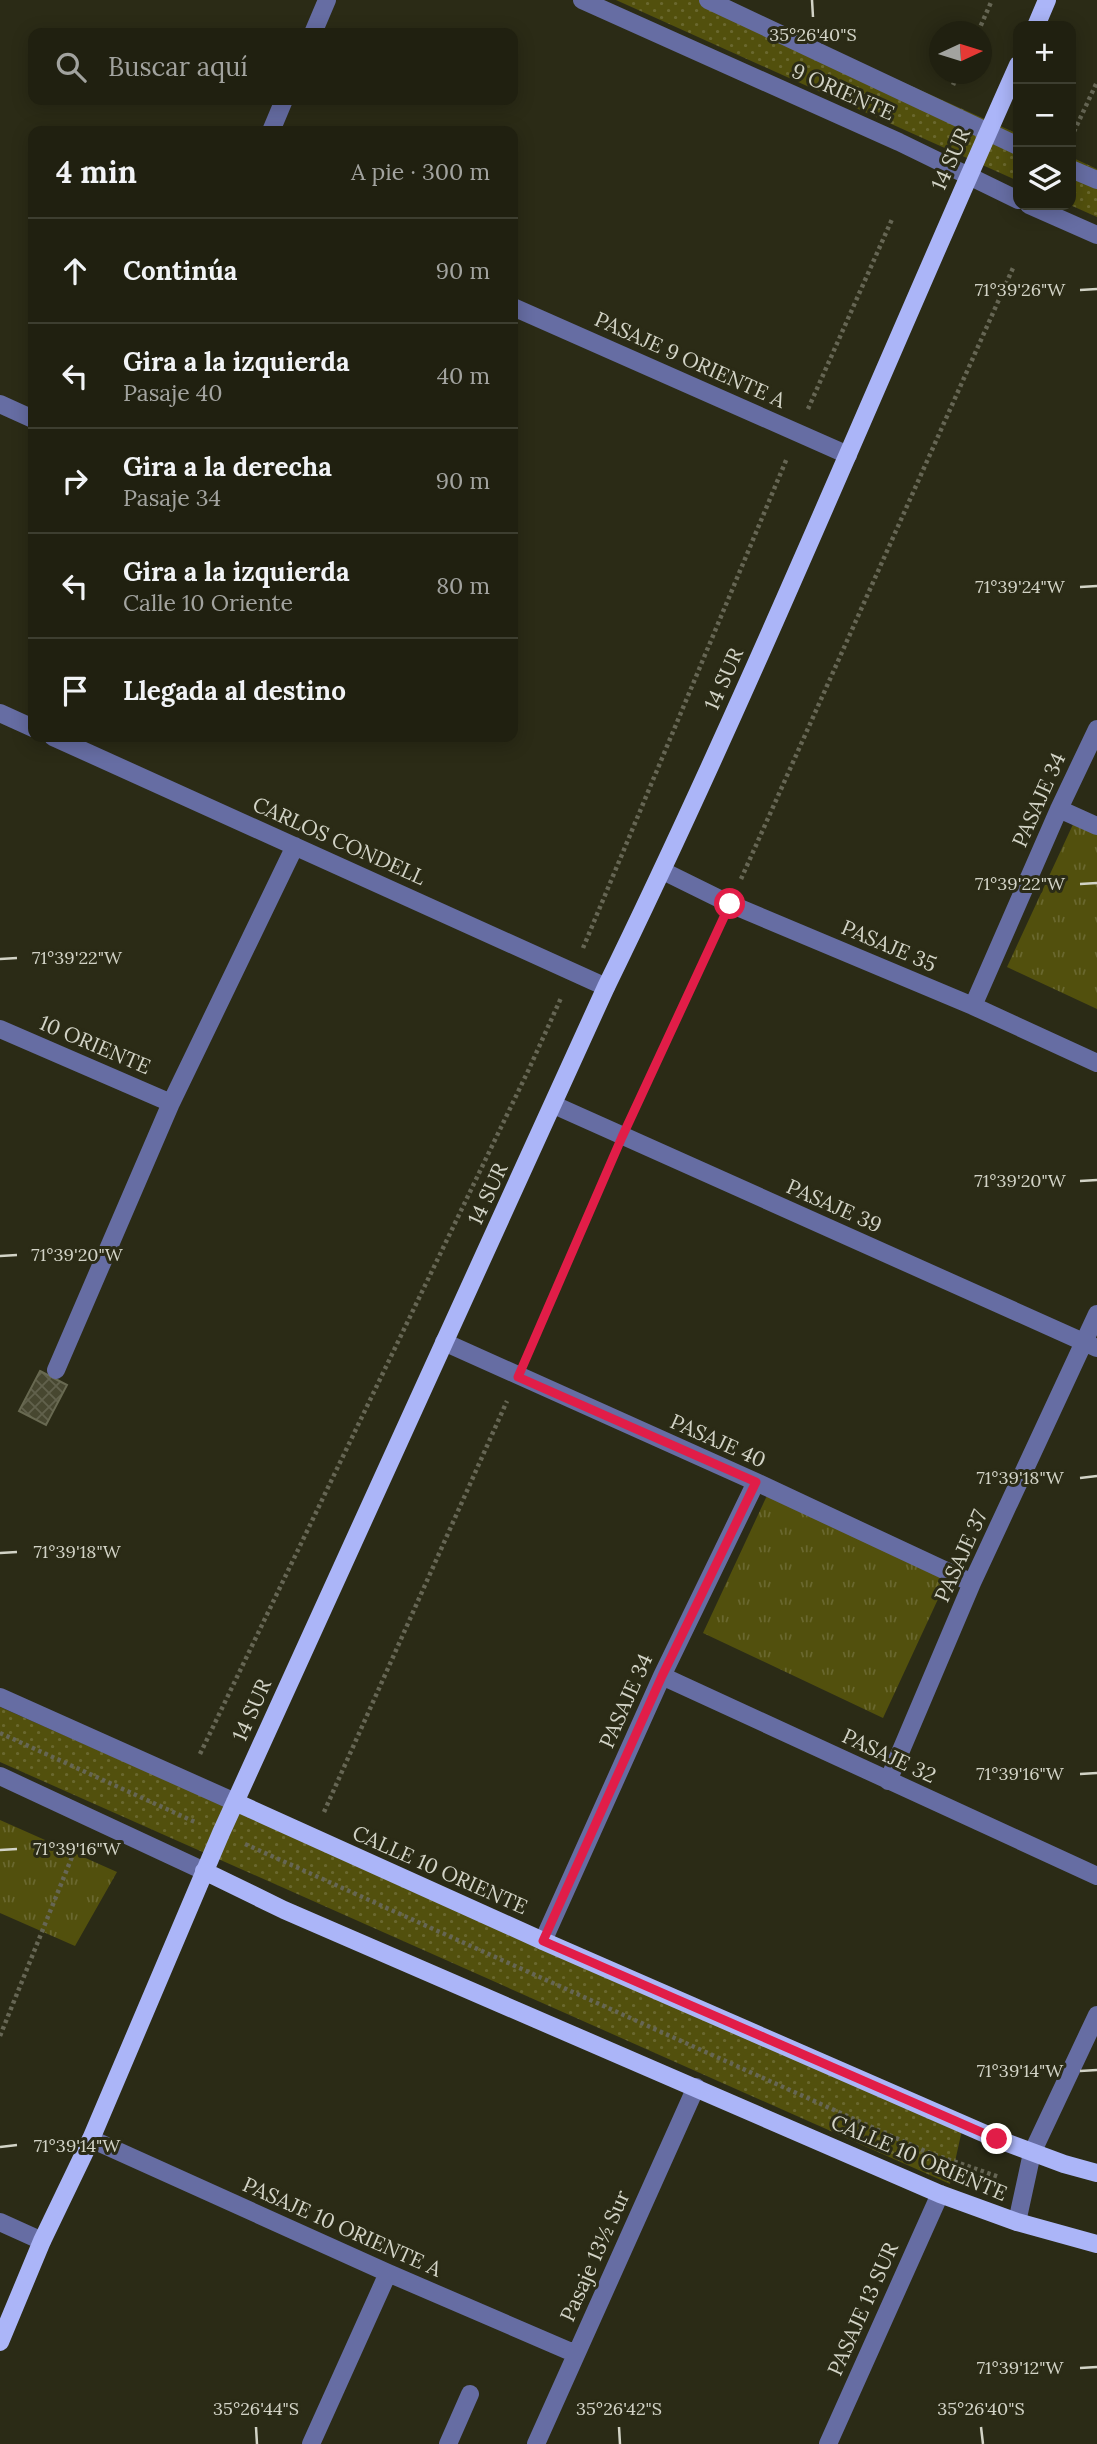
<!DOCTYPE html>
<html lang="es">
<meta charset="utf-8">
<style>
body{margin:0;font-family:Lora,serif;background:#2d2d1e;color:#f1f3f6}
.controls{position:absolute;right:21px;top:21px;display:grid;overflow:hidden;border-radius:14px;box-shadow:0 4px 18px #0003}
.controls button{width:63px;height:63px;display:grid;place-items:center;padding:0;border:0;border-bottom:2px solid #3d3e30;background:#202010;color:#f1f3f6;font:35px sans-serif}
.compass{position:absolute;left:929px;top:21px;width:63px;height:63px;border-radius:50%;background:#202010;box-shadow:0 4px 18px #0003;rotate:86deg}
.stop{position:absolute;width:21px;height:21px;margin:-16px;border:5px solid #e11d48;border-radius:50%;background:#fff}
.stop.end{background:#e11d48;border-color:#fff;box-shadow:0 2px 7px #0008}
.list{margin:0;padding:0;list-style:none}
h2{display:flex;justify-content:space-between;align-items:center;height:91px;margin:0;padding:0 28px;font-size:30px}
h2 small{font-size:23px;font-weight:400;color:#a2a39f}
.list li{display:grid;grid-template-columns:46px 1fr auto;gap:21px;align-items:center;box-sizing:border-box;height:105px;padding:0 28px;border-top:2px solid #3d3e30}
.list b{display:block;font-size:26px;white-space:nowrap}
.list p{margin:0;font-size:23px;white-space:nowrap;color:#a2a39f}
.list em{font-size:23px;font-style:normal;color:#a2a39f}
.icon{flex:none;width:38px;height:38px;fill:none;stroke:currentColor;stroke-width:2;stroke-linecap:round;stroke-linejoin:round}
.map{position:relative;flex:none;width:1097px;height:2444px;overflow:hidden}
.search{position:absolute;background:#202010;box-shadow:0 4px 18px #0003;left:28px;top:28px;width:490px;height:77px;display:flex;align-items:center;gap:18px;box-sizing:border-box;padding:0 24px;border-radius:14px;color:#a2a39f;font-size:26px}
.panel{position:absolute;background:#202010;box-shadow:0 4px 18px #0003;left:28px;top:126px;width:490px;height:616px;border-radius:14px}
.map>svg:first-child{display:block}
.grass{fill:url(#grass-dots)}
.park{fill:url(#park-tufts)}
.building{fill:url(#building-cross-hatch);stroke:#686951;stroke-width:2}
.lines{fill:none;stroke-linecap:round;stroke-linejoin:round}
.path{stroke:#666654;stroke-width:4.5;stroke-dasharray:3.5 3.5;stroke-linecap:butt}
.minor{stroke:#666da3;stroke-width:18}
.major{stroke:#abb5f8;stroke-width:18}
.route{stroke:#e11d48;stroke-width:9}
.ticks{fill:none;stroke:#d2d3c6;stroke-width:2.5}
.labels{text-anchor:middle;stroke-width:6;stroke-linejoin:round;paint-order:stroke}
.street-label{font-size:21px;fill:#d2d3c6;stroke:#2b2b16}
.ticks-label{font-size:18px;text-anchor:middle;fill:#d2d3c6;stroke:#2b2b16;stroke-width:6;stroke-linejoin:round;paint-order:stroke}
</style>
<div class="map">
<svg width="1097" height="2444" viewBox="0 0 1097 2444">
<defs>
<pattern id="grass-dots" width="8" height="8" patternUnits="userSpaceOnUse" patternTransform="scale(1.75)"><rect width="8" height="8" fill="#52500d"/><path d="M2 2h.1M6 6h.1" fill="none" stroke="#6a682f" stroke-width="1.8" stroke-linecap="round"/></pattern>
<pattern id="park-tufts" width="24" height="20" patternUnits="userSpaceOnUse" patternTransform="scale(1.75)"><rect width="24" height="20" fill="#52500d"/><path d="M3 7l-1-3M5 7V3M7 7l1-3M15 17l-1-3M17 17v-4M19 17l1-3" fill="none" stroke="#6a682f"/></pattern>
<pattern id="building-cross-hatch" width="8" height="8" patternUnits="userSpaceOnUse" patternTransform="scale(1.75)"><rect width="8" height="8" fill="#474730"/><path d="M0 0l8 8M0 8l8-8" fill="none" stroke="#61614c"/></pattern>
</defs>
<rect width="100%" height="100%" fill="#2b2b16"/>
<path class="grass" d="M 616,0 L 720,0 L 1018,134 L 1018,181 Z
M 1071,157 L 1097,169 L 1097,217 L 1070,205 Z
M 0,1707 L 962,2130 L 950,2184 L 0,1762 Z"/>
<path class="park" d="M 1075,820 L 1097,830 L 1097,1009 L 1007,967 Z
M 771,1487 L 951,1571 L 883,1718 L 703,1633 Z
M 0,1820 L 117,1872 L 75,1946 L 0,1913 Z"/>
<path class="building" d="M 40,1371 L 67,1385 L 46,1425 L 19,1411 Z"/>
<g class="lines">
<path class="path" d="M 978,32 L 992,0
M 953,85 L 958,74
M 1071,138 L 1097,82
M 808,409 L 893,217
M 741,879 L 1013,268
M 583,948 L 787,458
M 634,1111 L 719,929
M 530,1348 L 612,1161
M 0,1733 L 195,1822
M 200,1754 L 529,1069 L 561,998
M 324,1812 L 507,1401
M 245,1844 L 927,2152 L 999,2177
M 0,2036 L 78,1842"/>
<path class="minor" d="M 582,0 L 899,142 L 1018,200
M 708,0 L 1018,146
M 313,33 L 327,0
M 271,131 L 284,100
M 1071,169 L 1097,180
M 1029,205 L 1097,235
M 513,307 L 848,455
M 0,404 L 33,419
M 0,713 L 33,728
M 53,737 L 606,987
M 1059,809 L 1097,826
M 663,871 L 730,904 L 973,1006 L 1097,1063
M 973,1006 L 1059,809 L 1097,729
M 0,1029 L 171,1103
M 554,1105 L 1097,1348
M 444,1342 L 756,1482 L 972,1583
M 56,1370 L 171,1103 L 295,846
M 662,1676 L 1097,1876
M 0,1697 L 235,1802
M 0,1776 L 204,1871
M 888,1781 L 972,1583 L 1097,1314
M 543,1941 L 662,1676 L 756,1482
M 91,2139 L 388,2273 L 576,2354
M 0,2222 L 42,2241
M 1017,2222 L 1032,2153 L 1097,2015
M 311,2444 L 388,2273
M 448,2444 L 470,2394
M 536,2444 L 696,2087
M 828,2444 L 940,2194"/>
<path class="major" d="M 1036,26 L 1047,0
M 235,1802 L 543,1941 L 997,2139 L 1064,2164 L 1097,2173
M 204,1871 L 284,1910 L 940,2194 L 1017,2222 L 1097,2244
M 0,2342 L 42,2241 L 91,2139 L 221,1833 L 606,987 C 754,684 881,372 1018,65"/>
</g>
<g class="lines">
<path class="route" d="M 730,904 L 622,1137 L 518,1377 L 756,1482 L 662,1676 L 543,1941 L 997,2139"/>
</g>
<path class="ticks" d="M 812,0 L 813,17M 1080,290 L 1097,289M 1080,587 L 1097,586M 1080,884 L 1097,883M 0,959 L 17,958M 1080,1181 L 1097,1180M 0,1256 L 17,1255M 1080,1478 L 1097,1476M 0,1553 L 17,1552M 1080,1774 L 1097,1773M 0,1850 L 17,1849M 1080,2071 L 1097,2070M 0,2147 L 17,2145M 1080,2368 L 1097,2367M 256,2427 L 257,2444M 619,2427 L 620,2444M 981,2427 L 983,2444"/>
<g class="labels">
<g class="street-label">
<text transform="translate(843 92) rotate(24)" y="7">9 ORIENTE</text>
<text transform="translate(951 159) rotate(-66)" y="7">14 SUR</text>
<text transform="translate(690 360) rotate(24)" y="7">PASAJE 9 ORIENTE A</text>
<text transform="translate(724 679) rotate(-66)" y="7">14 SUR</text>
<text transform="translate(1039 800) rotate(-66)" y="7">PASAJE 34</text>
<text transform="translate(339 841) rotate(24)" y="7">CARLOS CONDELL</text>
<text transform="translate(889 946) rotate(23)" y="7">PASAJE 35</text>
<text transform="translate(95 1045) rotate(23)" y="7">10 ORIENTE</text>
<text transform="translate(488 1194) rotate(-65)" y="7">14 SUR</text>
<text transform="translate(834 1206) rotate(24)" y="7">PASAJE 39</text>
<text transform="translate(718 1441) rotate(24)" y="7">PASAJE 40</text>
<text transform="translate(961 1556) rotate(-66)" y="7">PASAJE 37</text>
<text transform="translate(626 1701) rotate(-66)" y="7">PASAJE 34</text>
<text transform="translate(252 1710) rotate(-66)" y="7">14 SUR</text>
<text transform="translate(889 1756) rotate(25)" y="7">PASAJE 32</text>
<text transform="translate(440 1870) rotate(24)" y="7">CALLE 10 ORIENTE</text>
<text transform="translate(919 2158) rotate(23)" y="7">CALLE 10 ORIENTE</text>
<text transform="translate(342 2227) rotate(24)" y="7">PASAJE 10 ORIENTE A</text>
<text transform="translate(595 2256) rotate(-66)" y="7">Pasaje 13½ Sur</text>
<text transform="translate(863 2309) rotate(-66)" y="7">PASAJE 13 SUR</text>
</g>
</g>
<g class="ticks-label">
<text x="813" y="41">35°26'40"S</text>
<text x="1020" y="296">71°39'26"W</text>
<text x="1020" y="593">71°39'24"W</text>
<text x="1020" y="890">71°39'22"W</text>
<text x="77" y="964">71°39'22"W</text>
<text x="1020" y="1187">71°39'20"W</text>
<text x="77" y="1261">71°39'20"W</text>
<text x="1020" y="1484">71°39'18"W</text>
<text x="77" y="1558">71°39'18"W</text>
<text x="1020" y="1780">71°39'16"W</text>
<text x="77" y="1855">71°39'16"W</text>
<text x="1020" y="2077">71°39'14"W</text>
<text x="77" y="2152">71°39'14"W</text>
<text x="1020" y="2374">71°39'12"W</text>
<text x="256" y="2415">35°26'44"S</text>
<text x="619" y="2415">35°26'42"S</text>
<text x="981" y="2415">35°26'40"S</text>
</g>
</svg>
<div class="controls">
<button>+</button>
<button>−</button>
<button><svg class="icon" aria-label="layers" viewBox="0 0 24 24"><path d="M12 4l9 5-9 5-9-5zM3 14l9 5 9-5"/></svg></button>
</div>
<svg class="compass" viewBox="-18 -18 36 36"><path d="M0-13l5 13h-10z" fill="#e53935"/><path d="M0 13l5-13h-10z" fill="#a2a39f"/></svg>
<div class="stop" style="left:730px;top:904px"></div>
<div class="stop end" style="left:997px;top:2139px"></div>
<div class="search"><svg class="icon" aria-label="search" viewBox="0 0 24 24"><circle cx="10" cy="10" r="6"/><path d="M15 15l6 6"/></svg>Buscar aquí</div>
<section class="panel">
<h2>4 min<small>A pie · 300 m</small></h2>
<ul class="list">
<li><svg class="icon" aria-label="ahead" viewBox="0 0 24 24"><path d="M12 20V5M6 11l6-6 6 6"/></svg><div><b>Continúa</b></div><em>90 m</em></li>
<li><svg class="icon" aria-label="left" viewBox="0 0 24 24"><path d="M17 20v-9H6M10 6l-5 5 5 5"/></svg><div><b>Gira a la izquierda</b><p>Pasaje 40</p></div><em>40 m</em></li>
<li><svg class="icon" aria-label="right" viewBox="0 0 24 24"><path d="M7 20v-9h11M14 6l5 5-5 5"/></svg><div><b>Gira a la derecha</b><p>Pasaje 34</p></div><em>90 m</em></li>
<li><svg class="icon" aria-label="left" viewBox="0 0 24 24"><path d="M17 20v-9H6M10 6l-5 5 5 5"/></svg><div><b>Gira a la izquierda</b><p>Calle 10 Oriente</p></div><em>80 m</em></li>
<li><svg class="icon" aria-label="arrive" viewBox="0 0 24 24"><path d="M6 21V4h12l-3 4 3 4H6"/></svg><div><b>Llegada al destino</b></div></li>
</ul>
</section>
</div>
